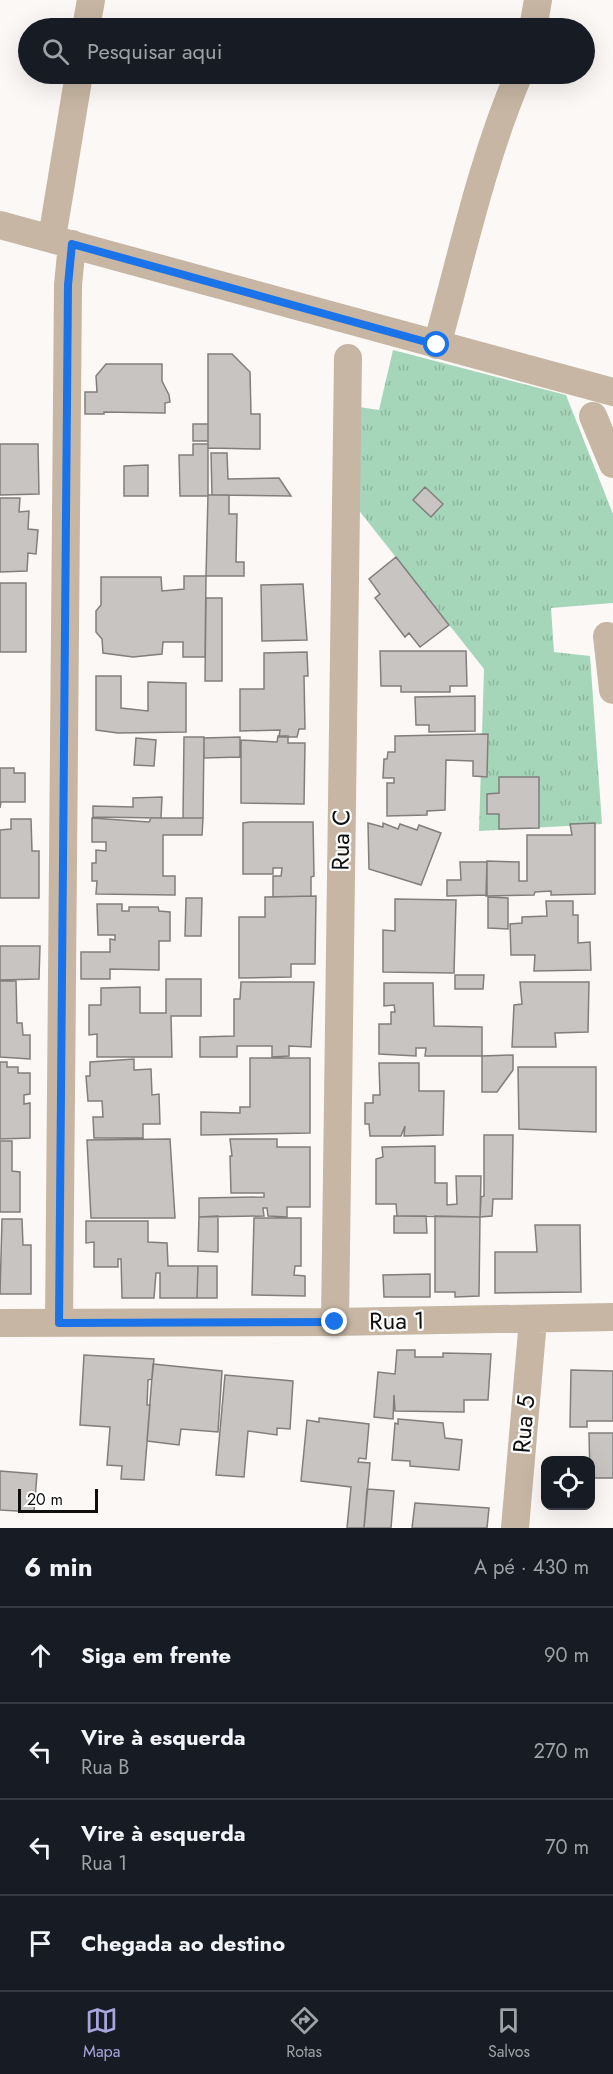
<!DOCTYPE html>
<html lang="pt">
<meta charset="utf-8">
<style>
body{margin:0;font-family:Jost,sans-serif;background:#20242c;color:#f1f3f6}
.controls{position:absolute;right:18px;bottom:18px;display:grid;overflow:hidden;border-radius:12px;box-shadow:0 6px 24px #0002}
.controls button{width:54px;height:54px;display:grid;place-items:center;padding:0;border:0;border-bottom:2px solid #363941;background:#171b24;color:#f1f3f6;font:30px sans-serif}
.scale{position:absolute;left:18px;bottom:15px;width:80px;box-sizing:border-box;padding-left:6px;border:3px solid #100f0e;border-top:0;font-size:16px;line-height:21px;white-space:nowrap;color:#100f0e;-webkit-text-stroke:4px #fff;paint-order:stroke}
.stop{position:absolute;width:18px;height:18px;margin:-14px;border:4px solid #1a73e8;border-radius:50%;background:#fff}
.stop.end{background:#1a73e8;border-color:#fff;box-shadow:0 2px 6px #0008}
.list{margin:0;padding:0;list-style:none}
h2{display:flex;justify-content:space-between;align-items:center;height:78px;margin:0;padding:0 24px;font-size:26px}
h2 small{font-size:20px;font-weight:400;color:#9ea1a6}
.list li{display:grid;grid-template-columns:39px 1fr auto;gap:18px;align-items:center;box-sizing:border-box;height:96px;padding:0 24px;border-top:2px solid #363941}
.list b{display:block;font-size:22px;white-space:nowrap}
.list p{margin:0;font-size:20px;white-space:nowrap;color:#9ea1a6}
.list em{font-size:20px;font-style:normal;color:#9ea1a6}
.icon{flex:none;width:33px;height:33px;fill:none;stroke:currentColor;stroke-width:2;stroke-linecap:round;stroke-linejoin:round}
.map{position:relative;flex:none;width:613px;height:1528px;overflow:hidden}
.search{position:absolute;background:#171b24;box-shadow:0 6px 24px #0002;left:18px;right:18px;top:18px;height:66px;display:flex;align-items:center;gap:15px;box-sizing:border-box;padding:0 21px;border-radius:33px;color:#9ea1a6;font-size:22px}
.sheet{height:462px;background:#171b24}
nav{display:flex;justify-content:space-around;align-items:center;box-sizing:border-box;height:84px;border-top:2px solid #363941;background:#171b24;font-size:16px;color:#9ea1a6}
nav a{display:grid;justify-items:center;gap:3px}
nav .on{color:#a9a5dc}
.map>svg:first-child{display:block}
.park{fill:url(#park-tufts)}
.building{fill:#c7c4c2;stroke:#817f7d;stroke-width:1.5}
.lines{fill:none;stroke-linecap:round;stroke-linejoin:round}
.minor{stroke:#c6b6a3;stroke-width:28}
.route{stroke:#1a73e8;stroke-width:8}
.labels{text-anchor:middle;stroke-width:4.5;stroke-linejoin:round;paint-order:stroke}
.street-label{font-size:24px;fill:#100f0e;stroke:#fff}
</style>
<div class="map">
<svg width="613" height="1528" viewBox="0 0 613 1528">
<defs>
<pattern id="park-tufts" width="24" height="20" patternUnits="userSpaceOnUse" patternTransform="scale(1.5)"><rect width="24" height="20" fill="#a6d6ba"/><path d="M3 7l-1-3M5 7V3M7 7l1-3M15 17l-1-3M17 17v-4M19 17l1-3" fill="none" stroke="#8eb69f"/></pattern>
</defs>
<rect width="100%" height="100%" fill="#fbf8f6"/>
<path class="park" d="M 393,350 L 566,395 L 613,514 L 613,603 L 551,608 L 554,652 L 590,656 L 602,824 L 479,831 L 484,669 L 357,508 L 359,407 L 379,410 Z"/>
<path class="building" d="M 208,354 L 232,354 L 250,372 L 251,414 L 260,414 L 260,449 L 208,448 Z
M 106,364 L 162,364 L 162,381 L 169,395 L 170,402 L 165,403 L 165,413 L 104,412 L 104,414 L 85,414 L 85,392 L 97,392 L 96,376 Z
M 193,424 L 208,424 L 208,441 L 193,441 Z
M 0,444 L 38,444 L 39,494 L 0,495 Z
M 193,444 L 208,444 L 208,496 L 180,496 L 179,455 L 193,455 Z
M 211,453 L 227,453 L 228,479 L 279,478 L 291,496 L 212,495 Z
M 148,465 L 148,496 L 124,496 L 124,466 Z
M 425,487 L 443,504 L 431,517 L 413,500 Z
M 208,495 L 229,495 L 229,514 L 237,514 L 236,562 L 244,562 L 244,576 L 206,576 Z
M 0,498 L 20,498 L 19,512 L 29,511 L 28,529 L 38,530 L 36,554 L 28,553 L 27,571 L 0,572 Z
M 396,557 L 449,625 L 420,647 L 409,633 L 405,637 L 375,598 L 380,594 L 369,579 Z
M 184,576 L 206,576 L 205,657 L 183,657 L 183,642 L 163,642 L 162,654 L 133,657 L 103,653 L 102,639 L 96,632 L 96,611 L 101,605 L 101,577 L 161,577 L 162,591 L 184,589 Z
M 0,583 L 26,583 L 26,652 L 0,652 Z
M 303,584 L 307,640 L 262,641 L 261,585 Z
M 206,598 L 222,598 L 222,681 L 205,681 Z
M 380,651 L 466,651 L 467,686 L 450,686 L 450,692 L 401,692 L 401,686 L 381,686 Z
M 307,652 L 308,676 L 304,676 L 305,729 L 299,729 L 297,737 L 279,737 L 280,730 L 240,731 L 240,689 L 264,689 L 264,653 Z
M 96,676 L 121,676 L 121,708 L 148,711 L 148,682 L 186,683 L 186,732 L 118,733 L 96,730 Z
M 475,696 L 475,731 L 429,732 L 429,725 L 416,725 L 415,697 Z
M 488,734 L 487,777 L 473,776 L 473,761 L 446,760 L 445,810 L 427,811 L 427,815 L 387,816 L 387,783 L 394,783 L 394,778 L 383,778 L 384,759 L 387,759 L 388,752 L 395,752 L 395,736 Z
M 278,736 L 288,736 L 288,743 L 305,743 L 304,804 L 241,803 L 241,740 L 277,742 Z
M 184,737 L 204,737 L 203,818 L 183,818 Z
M 240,737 L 240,757 L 204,758 L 204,738 Z
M 136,738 L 156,740 L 154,766 L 134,765 Z
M 0,768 L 14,768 L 14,773 L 25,773 L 25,802 L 1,802 L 0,808 Z
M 499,777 L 539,777 L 539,828 L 499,829 L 499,814 L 487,814 L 487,794 L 499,793 Z
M 162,797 L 161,818 L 93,817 L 93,806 L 133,807 L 133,798 Z
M 92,818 L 149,822 L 151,818 L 203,818 L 202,835 L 163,835 L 163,876 L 175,876 L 175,895 L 96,894 L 97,881 L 92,881 L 92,863 L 96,863 L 96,850 L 106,851 L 106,842 L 92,842 Z
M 11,819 L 31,819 L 32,851 L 39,851 L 39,898 L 0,898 L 0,830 L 11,829 Z
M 250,822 L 313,822 L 314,876 L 311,877 L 311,896 L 273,897 L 273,876 L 281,876 L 282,868 L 273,868 L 273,874 L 243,874 L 243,823 Z
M 368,823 L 383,827 L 383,823 L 398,829 L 400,824 L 417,830 L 419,825 L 441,833 L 421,885 L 369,869 Z
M 595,823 L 595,894 L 551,895 L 551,891 L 535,892 L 534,895 L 486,896 L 487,861 L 519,862 L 519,881 L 527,881 L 527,835 L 572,835 L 570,824 Z
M 460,862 L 487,862 L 487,895 L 447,896 L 447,880 L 461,880 Z
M 316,896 L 315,964 L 291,964 L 291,977 L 239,978 L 239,917 L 265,917 L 265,897 Z
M 488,897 L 508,898 L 508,929 L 488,928 Z
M 186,898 L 202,898 L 201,936 L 185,936 Z
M 395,899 L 456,900 L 454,973 L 383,972 L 383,930 L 395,931 Z
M 546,901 L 573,901 L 573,915 L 578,915 L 578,943 L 590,942 L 591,970 L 534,971 L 535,955 L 511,955 L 510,924 L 522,923 L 522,917 L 547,916 Z
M 97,904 L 122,904 L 122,911 L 129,911 L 129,907 L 158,907 L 159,911 L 170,912 L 170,941 L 159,941 L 159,970 L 110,969 L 110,979 L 81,979 L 81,952 L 110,952 L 110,939 L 115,940 L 115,935 L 98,935 Z
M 0,946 L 40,946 L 39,979 L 0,980 Z
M 455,975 L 484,975 L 483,989 L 455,989 Z
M 166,979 L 201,979 L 201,1016 L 171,1016 L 172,1057 L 97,1057 L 97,1034 L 89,1035 L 89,1005 L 101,1005 L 101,988 L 140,987 L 140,1013 L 166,1013 Z
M 0,981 L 16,981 L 17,1023 L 22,1023 L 23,1035 L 30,1035 L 30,1059 L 0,1057 Z
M 241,982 L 314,982 L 311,1047 L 289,1046 L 289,1056 L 272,1057 L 272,1046 L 237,1046 L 237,1057 L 200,1057 L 200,1037 L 234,1036 L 234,999 L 240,999 Z
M 520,982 L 589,982 L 588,1032 L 555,1033 L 556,1047 L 512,1047 L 514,1005 L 522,1004 Z
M 384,983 L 433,983 L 434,1026 L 482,1027 L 482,1056 L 425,1056 L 426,1048 L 416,1048 L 416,1056 L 379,1054 L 379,1024 L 391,1024 L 391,1012 L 395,1012 L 394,1005 L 384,1006 Z
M 513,1055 L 513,1070 L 497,1092 L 482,1092 L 482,1056 Z
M 250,1058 L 310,1058 L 310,1133 L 201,1135 L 201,1112 L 240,1113 L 240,1107 L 250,1107 Z
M 134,1059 L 134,1070 L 151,1069 L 152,1095 L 159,1094 L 160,1124 L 143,1124 L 143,1138 L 94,1138 L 93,1117 L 103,1117 L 102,1101 L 88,1101 L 86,1076 L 90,1076 L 90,1062 Z
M 0,1062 L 7,1062 L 7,1067 L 18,1067 L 18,1073 L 30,1073 L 30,1094 L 24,1095 L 24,1104 L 30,1103 L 30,1138 L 0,1139 Z
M 379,1063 L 419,1063 L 419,1091 L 444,1091 L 443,1135 L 404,1136 L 405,1126 L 401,1136 L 370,1136 L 369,1124 L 365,1124 L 365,1103 L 373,1103 L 373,1095 L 380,1095 Z
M 518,1067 L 596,1067 L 596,1132 L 519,1129 Z
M 484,1135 L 513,1135 L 512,1199 L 493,1199 L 492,1216 L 480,1217 L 481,1197 L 484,1196 Z
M 170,1139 L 175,1218 L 91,1218 L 87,1140 Z
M 230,1139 L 277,1139 L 277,1147 L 310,1147 L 310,1207 L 287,1207 L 287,1217 L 268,1216 L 267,1208 L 263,1208 L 264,1216 L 199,1217 L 199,1198 L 264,1197 L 264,1193 L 231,1193 L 230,1156 L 232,1156 Z
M 0,1141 L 12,1141 L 12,1171 L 20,1172 L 20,1212 L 0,1212 Z
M 435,1146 L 435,1183 L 447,1183 L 447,1205 L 457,1204 L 456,1176 L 481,1176 L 480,1217 L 397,1216 L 396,1204 L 376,1204 L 376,1159 L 383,1157 L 382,1147 Z
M 218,1216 L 218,1252 L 198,1251 L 199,1217 Z
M 394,1216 L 426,1216 L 427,1233 L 394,1233 Z
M 435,1216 L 480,1217 L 479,1296 L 455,1297 L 455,1292 L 435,1292 Z
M 254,1218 L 301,1218 L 301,1266 L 295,1266 L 294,1275 L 305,1276 L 305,1296 L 252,1295 Z
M 2,1219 L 22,1219 L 23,1245 L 31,1245 L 31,1294 L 0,1294 Z
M 86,1221 L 148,1221 L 148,1242 L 167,1243 L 168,1266 L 198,1266 L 197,1298 L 160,1298 L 160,1273 L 156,1273 L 154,1298 L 122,1298 L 121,1259 L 118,1259 L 118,1267 L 94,1267 L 94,1242 L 86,1243 Z
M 535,1225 L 580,1225 L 581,1292 L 495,1293 L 495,1252 L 537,1252 Z
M 198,1266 L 217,1266 L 217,1298 L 197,1298 Z
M 430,1274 L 430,1297 L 384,1297 L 383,1275 Z
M 397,1350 L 415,1350 L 415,1357 L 443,1357 L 443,1353 L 491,1354 L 488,1400 L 464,1400 L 464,1412 L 395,1411 L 394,1395 L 393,1419 L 374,1417 L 378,1372 L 395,1374 Z
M 84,1355 L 154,1359 L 152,1379 L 148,1380 L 147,1405 L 150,1405 L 144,1480 L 121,1479 L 122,1466 L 107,1465 L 110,1427 L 80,1425 Z
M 153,1364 L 222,1371 L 218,1432 L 181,1429 L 179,1445 L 147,1441 Z
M 571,1370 L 613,1371 L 613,1421 L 587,1421 L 587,1427 L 570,1427 Z
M 225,1375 L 293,1381 L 290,1429 L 277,1428 L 277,1435 L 248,1431 L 244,1477 L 216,1475 Z
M 319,1418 L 369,1424 L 366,1459 L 359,1458 L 358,1462 L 370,1463 L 364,1528 L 347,1528 L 351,1487 L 301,1481 L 307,1420 L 319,1422 Z
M 398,1419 L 443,1423 L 445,1438 L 462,1440 L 459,1470 L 410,1466 L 410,1461 L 392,1460 L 395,1423 L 398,1424 Z
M 589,1433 L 613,1433 L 613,1478 L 590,1478 Z
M 0,1471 L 37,1474 L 34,1512 L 0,1510 Z
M 367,1489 L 394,1491 L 391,1528 L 364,1528 Z
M 415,1503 L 489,1508 L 487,1528 L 412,1528 Z"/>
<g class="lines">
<path class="minor" d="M 86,28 L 91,0
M 533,28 L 538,0
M 0,225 L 613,392
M 52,238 L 79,74
M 437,345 C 462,255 482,160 519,74
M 593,416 L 613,464
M 607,636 L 613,690
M 335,1322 L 348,358
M 0,1323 L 335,1322 L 613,1317
M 59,1323 L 68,285 L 72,244
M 515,1528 L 533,1320"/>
</g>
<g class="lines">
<path class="route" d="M 335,1322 L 59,1323 L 68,285 L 72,244 L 437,345"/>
</g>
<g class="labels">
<g class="street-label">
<text transform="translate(341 840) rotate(-89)" y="8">Rua C</text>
<text transform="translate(397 1321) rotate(-1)" y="8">Rua 1</text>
<text transform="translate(524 1424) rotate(-85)" y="8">Rua 5</text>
</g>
</g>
</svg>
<div class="controls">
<button><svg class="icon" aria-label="locate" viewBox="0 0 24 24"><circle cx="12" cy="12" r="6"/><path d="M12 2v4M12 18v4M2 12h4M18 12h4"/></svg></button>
</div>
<div class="scale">20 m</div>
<div class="stop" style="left:437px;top:345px"></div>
<div class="stop end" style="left:335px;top:1322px"></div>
<div class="search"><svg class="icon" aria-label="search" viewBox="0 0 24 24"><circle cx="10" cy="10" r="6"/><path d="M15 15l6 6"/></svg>Pesquisar aqui</div>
</div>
<section class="sheet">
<h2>6 min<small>A pé · 430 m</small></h2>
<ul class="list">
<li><svg class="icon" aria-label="ahead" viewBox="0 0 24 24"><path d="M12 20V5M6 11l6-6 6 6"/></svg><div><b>Siga em frente</b></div><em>90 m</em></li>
<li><svg class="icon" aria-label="left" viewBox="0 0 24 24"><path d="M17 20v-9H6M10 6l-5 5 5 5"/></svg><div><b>Vire à esquerda</b><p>Rua B</p></div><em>270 m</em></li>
<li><svg class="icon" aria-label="left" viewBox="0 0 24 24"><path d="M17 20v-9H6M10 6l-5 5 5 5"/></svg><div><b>Vire à esquerda</b><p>Rua 1</p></div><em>70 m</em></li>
<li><svg class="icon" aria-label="arrive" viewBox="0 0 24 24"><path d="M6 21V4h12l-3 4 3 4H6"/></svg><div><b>Chegada ao destino</b></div></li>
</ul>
</section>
<nav>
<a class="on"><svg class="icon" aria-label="map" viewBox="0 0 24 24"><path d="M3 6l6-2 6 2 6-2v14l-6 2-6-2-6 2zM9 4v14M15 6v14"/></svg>Mapa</a>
<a><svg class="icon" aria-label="directions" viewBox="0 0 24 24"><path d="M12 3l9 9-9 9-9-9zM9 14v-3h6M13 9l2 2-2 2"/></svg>Rotas</a>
<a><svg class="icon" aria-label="saved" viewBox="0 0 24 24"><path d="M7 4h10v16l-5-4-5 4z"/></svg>Salvos</a>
</nav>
